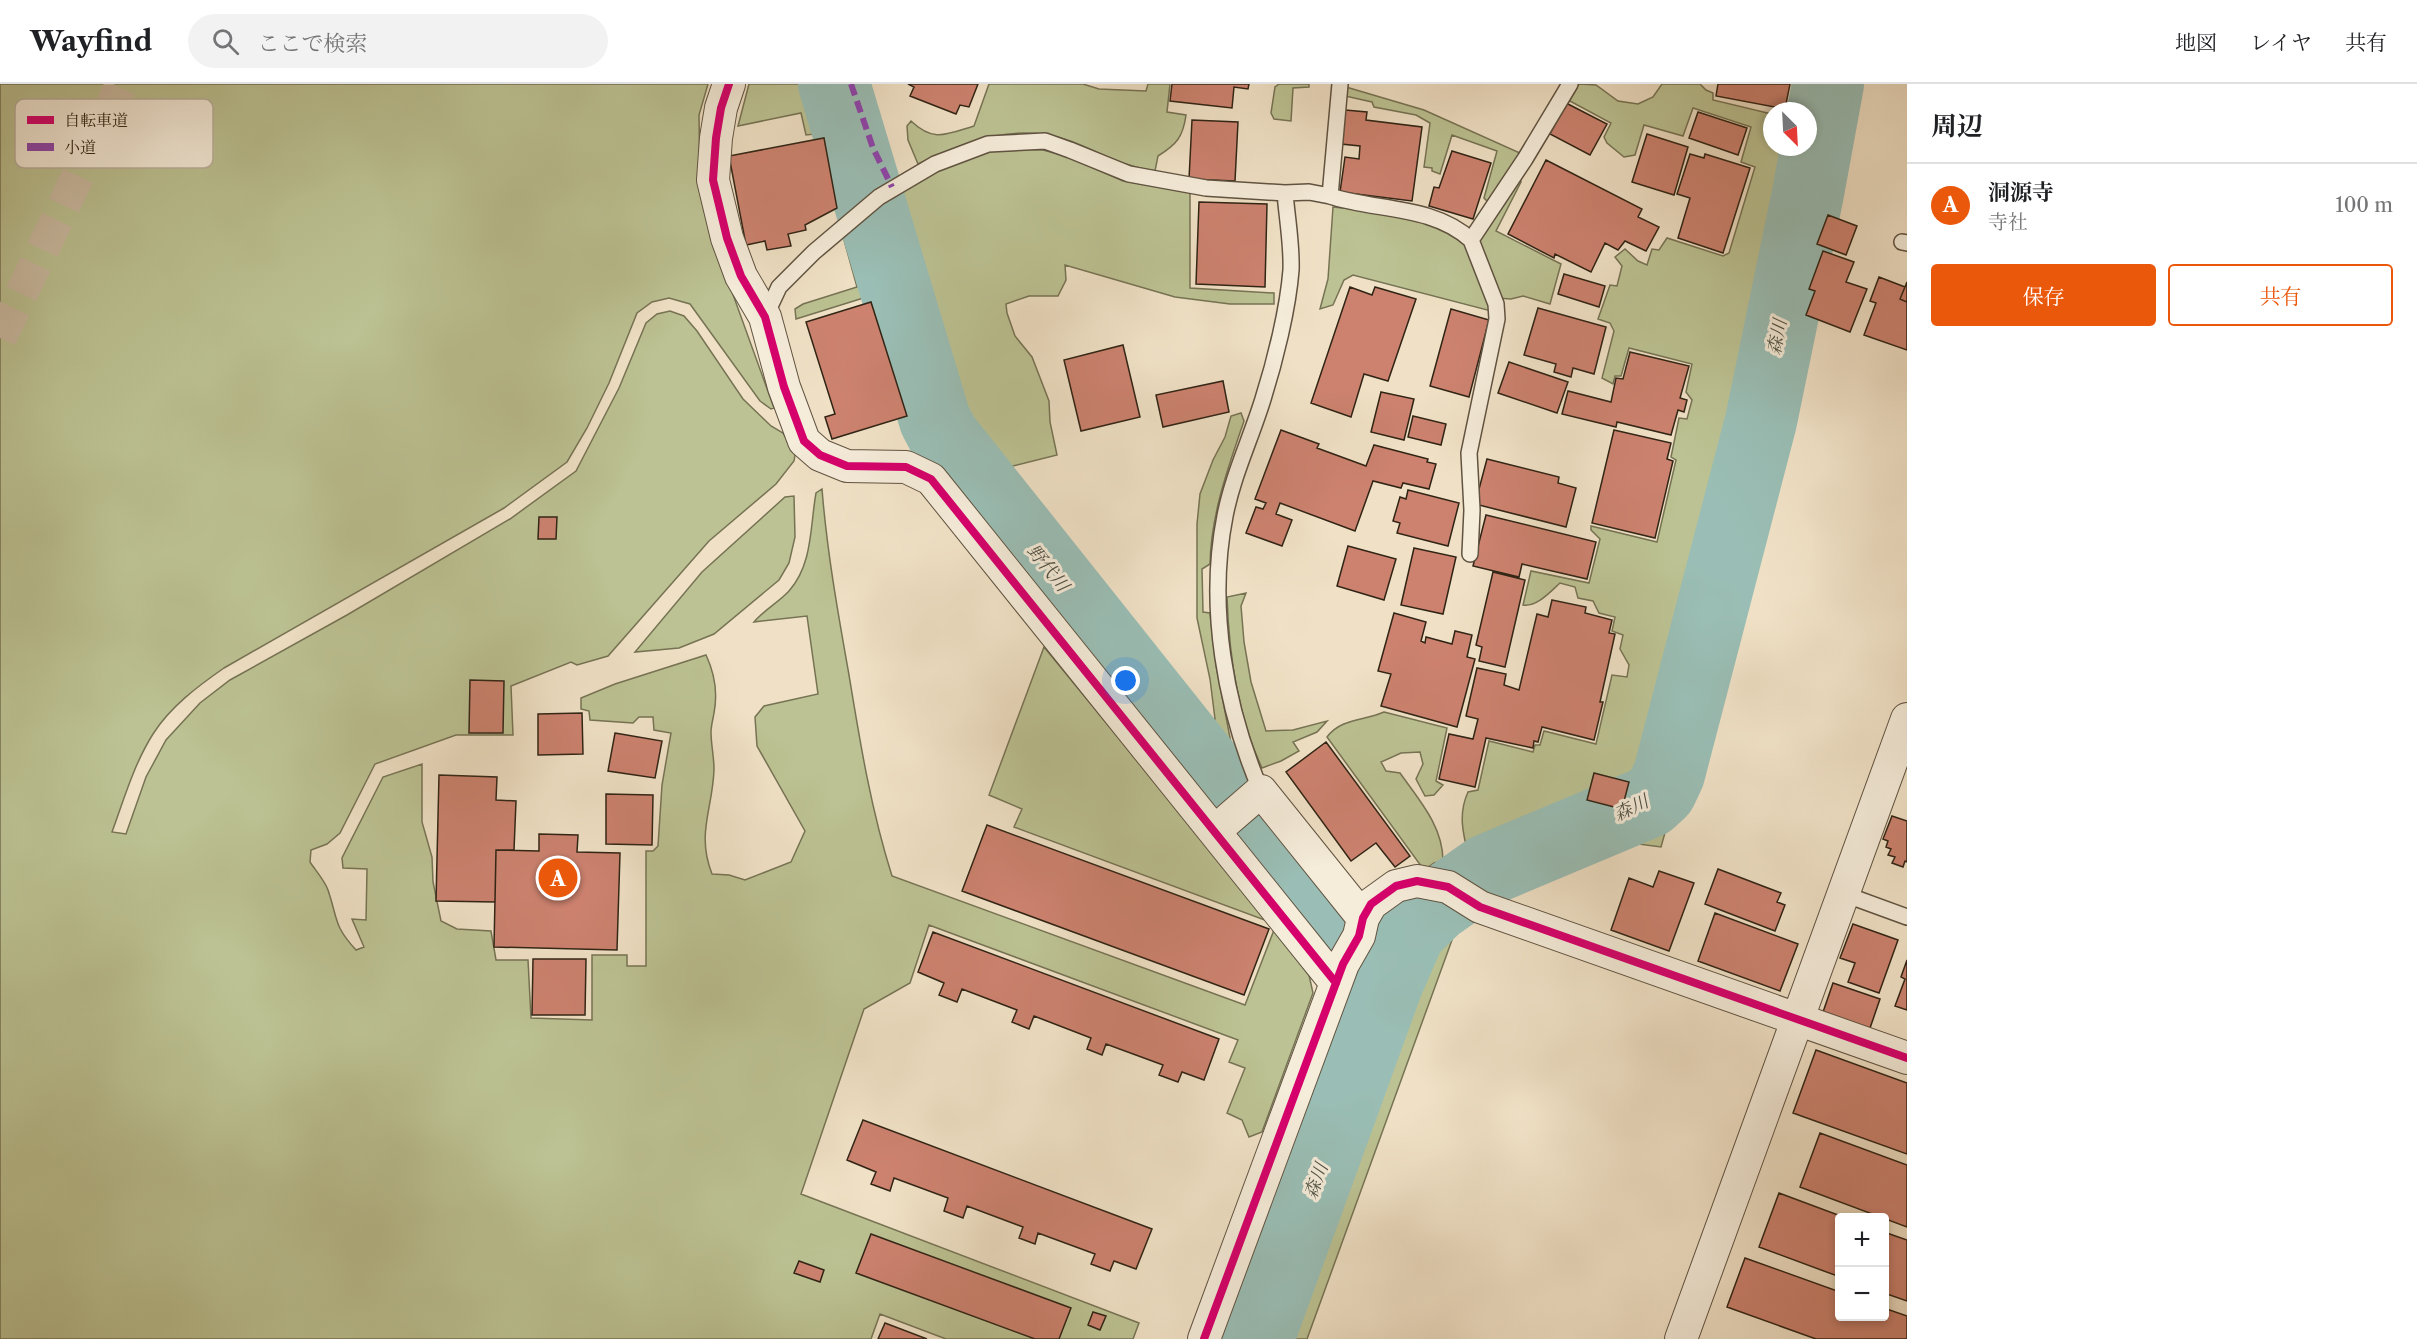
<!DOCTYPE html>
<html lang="ja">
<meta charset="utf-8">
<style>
body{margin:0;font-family:"Libre Caslon Text","Noto Serif JP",serif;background:#f2f2f2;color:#202124}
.controls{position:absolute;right:18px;bottom:18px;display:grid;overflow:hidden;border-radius:6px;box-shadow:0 3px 9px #0003}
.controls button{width:54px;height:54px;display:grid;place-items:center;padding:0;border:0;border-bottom:2px solid #e0e0e0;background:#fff;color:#202124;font:30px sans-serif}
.compass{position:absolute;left:1763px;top:18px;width:54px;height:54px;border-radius:50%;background:#fff;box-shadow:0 3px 9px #0003;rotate:156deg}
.you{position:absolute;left:1126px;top:597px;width:21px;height:21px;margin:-15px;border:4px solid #fff;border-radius:50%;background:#1a73e8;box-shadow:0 0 0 9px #1a73e833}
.badge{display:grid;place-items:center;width:39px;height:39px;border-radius:50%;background:#ea580c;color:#fff;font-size:20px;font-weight:700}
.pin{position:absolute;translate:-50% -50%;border:3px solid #fff;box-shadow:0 2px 6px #0006}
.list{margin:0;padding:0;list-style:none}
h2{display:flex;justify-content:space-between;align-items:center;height:78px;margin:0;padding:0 24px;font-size:26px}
h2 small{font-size:20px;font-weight:400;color:#757577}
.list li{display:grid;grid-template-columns:39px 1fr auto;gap:18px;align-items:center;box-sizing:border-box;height:84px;padding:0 24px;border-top:2px solid #e0e0e0}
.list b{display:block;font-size:22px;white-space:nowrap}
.list p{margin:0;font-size:20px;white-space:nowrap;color:#757577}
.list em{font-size:20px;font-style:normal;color:#757577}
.actions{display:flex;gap:12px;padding:18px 24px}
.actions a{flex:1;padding:14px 0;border:2px solid #ea580c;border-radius:6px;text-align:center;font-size:21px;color:#ea580c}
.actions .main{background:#ea580c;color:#fff}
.icon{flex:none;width:33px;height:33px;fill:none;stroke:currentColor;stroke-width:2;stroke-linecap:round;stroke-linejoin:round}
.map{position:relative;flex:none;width:1907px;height:1255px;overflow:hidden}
header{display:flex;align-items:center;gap:36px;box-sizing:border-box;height:84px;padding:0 30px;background:#fff;border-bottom:2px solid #e0e0e0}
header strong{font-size:28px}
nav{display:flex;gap:33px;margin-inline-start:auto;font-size:21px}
.search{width:420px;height:54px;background:#f2f2f2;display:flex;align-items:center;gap:15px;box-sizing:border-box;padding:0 21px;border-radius:33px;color:#757577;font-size:22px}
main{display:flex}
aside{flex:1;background:#fff}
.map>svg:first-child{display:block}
.green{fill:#bcc293;stroke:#767354;stroke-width:1.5}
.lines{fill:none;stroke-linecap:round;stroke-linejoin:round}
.river{stroke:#9abeb5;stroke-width:72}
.building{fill:#cc826f;stroke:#302415;stroke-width:1.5}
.motorway-tunnel{stroke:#cabba3;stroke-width:33;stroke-dasharray:33 16;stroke-linecap:butt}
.service-casing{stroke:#605341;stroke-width:18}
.minor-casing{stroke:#605341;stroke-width:34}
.service{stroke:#f5ecda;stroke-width:15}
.minor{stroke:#f5ecda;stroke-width:32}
.quiet{stroke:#8e44ad;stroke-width:6;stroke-dasharray:12 6;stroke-linecap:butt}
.cycleway-casing{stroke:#f5ecda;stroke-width:11}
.cycleway{stroke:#d6006c;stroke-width:8}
.labels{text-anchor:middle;stroke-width:6;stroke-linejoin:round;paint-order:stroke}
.water-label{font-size:18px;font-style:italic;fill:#505245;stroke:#f5ecda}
.key{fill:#f5ecda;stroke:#bab09f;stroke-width:1.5}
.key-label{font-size:16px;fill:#302415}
</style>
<header>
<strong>Wayfind</strong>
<div class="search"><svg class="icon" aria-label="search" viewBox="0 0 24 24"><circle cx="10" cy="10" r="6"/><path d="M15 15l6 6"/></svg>ここで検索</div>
<nav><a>地図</a><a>レイヤ</a><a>共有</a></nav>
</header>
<main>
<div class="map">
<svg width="1907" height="1255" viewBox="0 0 1907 1255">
<rect width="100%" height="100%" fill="#f0e1c6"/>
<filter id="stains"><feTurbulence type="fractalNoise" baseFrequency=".00333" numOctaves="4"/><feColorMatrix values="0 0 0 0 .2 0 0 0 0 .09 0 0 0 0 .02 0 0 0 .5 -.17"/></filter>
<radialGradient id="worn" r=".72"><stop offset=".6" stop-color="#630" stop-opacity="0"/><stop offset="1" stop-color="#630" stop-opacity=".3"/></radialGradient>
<path class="green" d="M 0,0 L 708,0 L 699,31 L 700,97 L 714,158 L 774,324 L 771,325 L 760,317 L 690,220 L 669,214 L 652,218 L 637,229 L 609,299 L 587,344 L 567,378 L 504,424 L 224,584 C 198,602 170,623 153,650 C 134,680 124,715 112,748 L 126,750 L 146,693 L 166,656 L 200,619 L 230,596 L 347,531 L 510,435 L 576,387 L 619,304 L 646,239 L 657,230 L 670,227 L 684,232 L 697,247 L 743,315 L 771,342 L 783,349 L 795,371 L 794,377 L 776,400 L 709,457 L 608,572 L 577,581 L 571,578 L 511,602 L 513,651 L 456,651 L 375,680 L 340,749 L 327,760 L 311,766 L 310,778 C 316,787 325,797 328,806 C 338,835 333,841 356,866 L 364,863 L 352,835 L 366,836 L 367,785 L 343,784 L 342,774 L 383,693 L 422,680 L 422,738 L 432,773 L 433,798 L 441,837 L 457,845 L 491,847 L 496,876 L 528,876 L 531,934 L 592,936 L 592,871 L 627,871 L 627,882 L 646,882 L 646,767 L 653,767 L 658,762 L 662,701 L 671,649 L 654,646 L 653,633 L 639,633 L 633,639 L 590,636 L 589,627 L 581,625 L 581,614 L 615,600 L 706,571 C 715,590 718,608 714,629 C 713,635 711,642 711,648 C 711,660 714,673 714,685 C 713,725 696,749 712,790 L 729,791 L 745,796 L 791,778 L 805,747 L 757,662 L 755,633 L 764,622 L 818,610 L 807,532 L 754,538 C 764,526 779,518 789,507 C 813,480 810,442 816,409 L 822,405 C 827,468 838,529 849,591 C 860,658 871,726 892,792 L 1245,921 L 1274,846 L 1309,891 L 1313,909 L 1262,1048 L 1249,1053 L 1242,1036 L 1227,1029 L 1245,984 L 1229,978 L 1238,956 L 929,841 L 910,899 L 864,925 L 801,1110 L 1139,1239 L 1133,1255 L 946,1255 L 880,1230 L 871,1255 L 0,1255 Z
M 749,0 L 825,0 L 861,117 L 840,134 L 824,49 L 806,51 L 801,29 L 738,42 Z
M 841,0 L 861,0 L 868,27 L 895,93 L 873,106 Z
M 989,0 L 1083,0 L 1099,5 L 1146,7 L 1148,0 L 1170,0 L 1167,28 L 1186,31 C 1183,53 1177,60 1158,72 L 1155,87 C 1121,82 1104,70 1073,58 C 1019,37 968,56 918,80 L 908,56 L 907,42 L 911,37 C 934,59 947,50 974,42 Z
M 1279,0 L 1309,0 L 1309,3 L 1293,4 L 1291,37 L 1274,35 L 1271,29 L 1275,3 Z
M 1579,0 L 1596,1 L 1618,17 L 1638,20 L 1653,13 L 1662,0 L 1700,0 L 1706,6 L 1713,9 L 1713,16 L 1772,30 L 1772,63 L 1807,63 L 1750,341 L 1660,690 L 1650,710 L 1641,717 L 1627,725 L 1574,745 L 1570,742 L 1493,772 L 1470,778 C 1464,753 1457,732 1468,708 L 1478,706 L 1489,657 L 1533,668 L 1535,661 L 1540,661 L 1544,647 L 1596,660 L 1612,591 L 1627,593 L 1629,581 L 1620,565 L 1623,551 L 1612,547 L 1615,533 L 1599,529 L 1593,517 L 1578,514 L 1575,503 L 1560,499 C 1550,508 1537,523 1523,521 L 1531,487 L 1589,499 L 1600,455 L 1591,446 L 1591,442 L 1657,458 L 1676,376 L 1671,373 L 1679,334 L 1687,335 L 1692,316 L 1686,308 L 1692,280 L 1629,264 L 1621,292 L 1615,292 L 1613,300 L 1602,294 L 1614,247 L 1610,239 L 1598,235 L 1610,201 L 1617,202 L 1622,182 L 1615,173 L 1625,165 L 1638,177 L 1647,181 L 1652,165 L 1659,166 L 1667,154 L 1723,172 L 1729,169 L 1755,83 L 1741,78 L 1751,43 L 1693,24 L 1683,52 L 1644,41 L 1635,71 L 1624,73 L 1607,59 L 1604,53 L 1611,39 L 1568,16 Z
M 1799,0 L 1818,0 L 1808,57 L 1808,27 L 1793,27 Z
M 1832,0 L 1843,0 L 1821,123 L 1809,118 Z
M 1346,3 L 1424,26 L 1520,69 L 1490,120 L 1484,114 L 1497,67 L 1452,51 L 1440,90 L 1432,87 L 1432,84 L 1424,83 L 1430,39 L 1416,31 L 1374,23 L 1372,18 L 1345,12 Z
M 1018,65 L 1043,66 L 1066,72 L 1123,97 L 1190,108 L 1190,204 L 1274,209 L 1274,220 L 1230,220 L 1175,213 L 1065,181 L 1066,196 L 1058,212 L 1029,212 L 1006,220 L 1007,229 L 1015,252 L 1032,273 L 1049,317 L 1050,338 L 1057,371 L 993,387 L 1204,641 L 1215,635 L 1210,595 L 1197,534 L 1197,440 L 1200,410 L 1213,376 L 1225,353 L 1231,332 L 1241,329 L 1244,337 C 1228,384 1211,430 1210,480 L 1202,485 L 1203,528 L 1210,529 L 1216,581 L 1232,664 L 1226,673 L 1215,681 L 945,341 L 879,124 L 884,121 L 884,117 L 939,85 L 989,67 Z
M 1519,91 L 1521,98 L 1496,147 L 1561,180 L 1550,220 L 1523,212 L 1511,215 L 1496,214 L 1476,159 Z
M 1333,123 C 1368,127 1441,130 1465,158 C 1474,168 1485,212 1491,227 L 1353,191 L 1344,196 L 1333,221 L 1320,225 L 1328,195 Z
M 867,134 L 930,348 L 1229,723 L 1215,727 L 942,383 C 918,372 913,369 906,343 L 912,341 L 873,211 L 796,235 L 795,225 L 803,220 L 857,203 L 844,156 L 853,144 Z
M 1788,227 L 1796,230 L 1798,238 L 1733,507 L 1661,763 L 1631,759 L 1618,765 L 1615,755 L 1529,787 L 1526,779 L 1644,732 L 1661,720 L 1668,704 L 1762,342 Z
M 794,412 L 795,453 L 789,479 L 779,496 L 714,550 L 679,564 L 635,568 L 702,488 L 785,413 Z
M 1246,509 L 1241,522 L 1244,558 L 1251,598 L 1266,647 L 1293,646 L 1327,637 L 1317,648 L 1293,658 L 1299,667 L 1281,677 L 1262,684 C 1237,631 1229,570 1227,513 Z
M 1044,563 L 1270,838 L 1014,743 L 1022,725 L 989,711 Z
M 1384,628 L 1447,644 L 1436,697 L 1443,701 L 1434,711 L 1425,712 L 1416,695 L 1423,680 L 1420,668 L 1401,669 L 1381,678 L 1386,687 L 1400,689 C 1419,716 1443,742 1443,777 L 1434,779 L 1424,786 L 1327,653 C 1341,634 1364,637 1384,628 Z
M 1240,737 L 1338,857 L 1328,868 L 1235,749 Z
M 1424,810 L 1432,815 C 1403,828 1393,854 1381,882 C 1369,867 1375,862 1381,845 L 1379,840 C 1395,817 1395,813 1424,810 Z
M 1452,826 L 1460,834 L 1307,1255 L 1267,1255 L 1419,856 L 1437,834 Z
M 1361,886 L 1373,905 L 1248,1255 L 1221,1255 L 1351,894 L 1356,896 Z"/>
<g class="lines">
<path class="river" d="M 834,0 L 935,336 L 944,353 L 1233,716 L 1387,900
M 1258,1255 L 1387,900 L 1410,847 L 1436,822 L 1487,786 L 1649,718 L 1661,707 L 1669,690 L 1761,337 L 1808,109 L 1828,0"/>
</g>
<path class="building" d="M 908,0 L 978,0 L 969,23 L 960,21 L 956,30 L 910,12 L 914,3 Z
M 1172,0 L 1249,0 L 1248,5 L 1234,3 L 1232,24 L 1170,17 Z
M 1718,0 L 1790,0 L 1785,25 L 1716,12 Z
M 1566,19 L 1607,40 L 1590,71 L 1550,50 Z
M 1345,26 L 1367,28 L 1366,36 L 1422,43 L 1412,117 L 1340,108 L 1345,73 L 1359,75 L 1360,62 L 1341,60 Z
M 1698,28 L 1747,44 L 1738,71 L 1689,54 Z
M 1192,36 L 1238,38 L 1235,97 L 1189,95 Z
M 1647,50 L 1688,63 L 1674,111 L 1632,98 Z
M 824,54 L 837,124 L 805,141 L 806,146 L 788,150 L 791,162 L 767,166 L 765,157 L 746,161 L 729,72 Z
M 1452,67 L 1491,79 L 1473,135 L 1429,122 L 1434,103 L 1439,104 Z
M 1690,70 L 1704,74 L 1705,70 L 1750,84 L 1723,169 L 1678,154 L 1690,114 L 1677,110 Z
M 1546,76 L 1642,125 L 1638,133 L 1659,143 L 1646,167 L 1625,157 L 1618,166 L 1605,159 L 1591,188 L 1555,170 L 1554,174 L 1508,150 Z
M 1199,118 L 1267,120 L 1265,203 L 1196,200 Z
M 1828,131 L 1857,142 L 1846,171 L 1817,160 Z
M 1823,167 L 1854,178 L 1846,198 L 1867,205 L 1850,248 L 1806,231 L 1815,207 L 1809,205 Z
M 1564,190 L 1605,202 L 1599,223 L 1558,210 Z
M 1879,193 L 1905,203 L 1900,215 L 1907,218 L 1907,266 L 1864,251 L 1876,219 L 1870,217 Z
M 1907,198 L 1907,218 L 1900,215 Z
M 1350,203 L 1372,211 L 1375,203 L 1416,215 L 1388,297 L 1364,290 L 1351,333 L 1311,319 Z
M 871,218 L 907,332 L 832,355 L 825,333 L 835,330 L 806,238 Z
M 1538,224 L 1606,243 L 1594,290 L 1573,284 L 1571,293 L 1554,288 L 1556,280 L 1524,271 Z
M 1451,225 L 1489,236 L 1469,313 L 1430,302 Z
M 1123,261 L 1140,333 L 1081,347 L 1064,276 Z
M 1630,268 L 1689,282 L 1680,314 L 1687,316 L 1684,328 L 1678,326 L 1671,351 L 1617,338 L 1616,343 L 1562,330 L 1568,307 L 1611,318 L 1616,294 L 1623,295 Z
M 1509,278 L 1568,298 L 1557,329 L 1498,309 Z
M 1223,297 L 1229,328 L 1163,343 L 1156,311 Z
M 1381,308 L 1414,315 L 1404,356 L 1371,348 Z
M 1413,332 L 1446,340 L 1441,361 L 1408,353 Z
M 1281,346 L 1319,360 L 1317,364 L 1366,382 L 1374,361 L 1428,375 L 1427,378 L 1436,380 L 1429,405 L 1403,399 L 1401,404 L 1373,397 L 1355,447 L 1280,419 L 1276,430 L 1292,436 L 1282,462 L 1246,449 L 1256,423 L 1263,425 L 1266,419 L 1255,415 Z
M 1614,346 L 1671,359 L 1667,375 L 1673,377 L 1655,454 L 1592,439 Z
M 1487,375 L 1559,393 L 1558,399 L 1576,404 L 1566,443 L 1475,420 Z
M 1408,406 L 1459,419 L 1448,462 L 1397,449 L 1400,439 L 1393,437 L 1400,413 L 1406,415 Z
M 1486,431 L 1596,458 L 1587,495 L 1522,480 L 1519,493 L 1473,482 Z
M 539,433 L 557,433 L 556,455 L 538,455 Z
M 1348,462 L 1396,475 L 1384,516 L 1337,502 Z
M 1414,464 L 1456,473 L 1443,530 L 1401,521 Z
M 1493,488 L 1525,496 L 1505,583 L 1479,577 L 1482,563 L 1476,561 Z
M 1552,516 L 1586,523 L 1585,529 L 1612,536 L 1609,549 L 1615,550 L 1600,618 L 1603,618 L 1594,656 L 1542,643 L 1538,658 L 1534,657 L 1533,664 L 1486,654 L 1475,703 L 1439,695 L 1449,650 L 1473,655 L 1478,635 L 1466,632 L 1477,584 L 1506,590 L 1504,601 L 1519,606 L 1537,530 L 1548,533 Z
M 1394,529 L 1426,538 L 1421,557 L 1425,559 L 1426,553 L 1452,560 L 1455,547 L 1472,551 L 1467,573 L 1475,575 L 1457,643 L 1381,622 L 1391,590 L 1378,587 Z
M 470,596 L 504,597 L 503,649 L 469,649 Z
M 582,629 L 583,670 L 538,671 L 538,630 Z
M 615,649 L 662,657 L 655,694 L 608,687 Z
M 1326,658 L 1410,772 L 1395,783 L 1376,759 L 1351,777 L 1286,688 Z
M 1594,689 L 1629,698 L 1622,725 L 1587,716 Z
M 439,691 L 497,693 L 496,716 L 516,717 L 514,766 L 496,766 L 495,818 L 436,817 Z
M 606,710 L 653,711 L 652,761 L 606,760 Z
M 1892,732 L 1907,737 L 1907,778 L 1905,777 L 1903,783 L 1892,779 L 1895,773 L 1888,771 L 1891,765 L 1886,763 L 1888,757 L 1883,755 Z
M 987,741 L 1269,845 L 1244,911 L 962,807 Z
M 539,750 L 578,751 L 577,768 L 620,769 L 617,866 L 494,863 L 496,766 L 539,767 Z
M 1718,785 L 1781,809 L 1777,818 L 1785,821 L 1775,847 L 1705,820 Z
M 1659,787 L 1694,799 L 1669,867 L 1611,846 L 1629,794 L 1653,803 Z
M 1715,829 L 1798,860 L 1780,907 L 1698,877 Z
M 1853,840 L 1898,856 L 1879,909 L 1848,898 L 1855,879 L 1840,874 Z
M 933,848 L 1219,955 L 1204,996 L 1182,988 L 1178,998 L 1159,991 L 1163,981 L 1106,960 L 1102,971 L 1087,965 L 1091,954 L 1034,932 L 1029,945 L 1012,938 L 1017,926 L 962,905 L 957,918 L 939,911 L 944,899 L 918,888 Z
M 533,875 L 586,875 L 585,931 L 532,931 Z
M 1907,876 L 1907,926 L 1895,922 L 1905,895 L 1901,893 Z
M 1833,899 L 1880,915 L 1869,947 L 1822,931 Z
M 1816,966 L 1907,999 L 1907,1070 L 1793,1029 Z
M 863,1036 L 1152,1145 L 1136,1185 L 1114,1177 L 1110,1187 L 1091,1180 L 1095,1170 L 1038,1149 L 1035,1160 L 1019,1154 L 1023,1143 L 967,1122 L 963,1134 L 944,1127 L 948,1114 L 894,1094 L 890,1107 L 871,1100 L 876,1088 L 847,1076 Z
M 1820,1049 L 1907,1081 L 1907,1143 L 1800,1103 Z
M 1779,1109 L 1846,1134 L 1840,1134 L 1840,1193 L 1759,1163 Z
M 1884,1148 L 1907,1156 L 1907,1217 L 1884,1209 Z
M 871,1150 L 1071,1224 L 1059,1255 L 1035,1255 L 856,1189 Z
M 1745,1174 L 1840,1208 L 1840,1232 L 1884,1232 L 1884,1224 L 1907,1232 L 1907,1255 L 1816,1255 L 1727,1223 Z
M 799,1177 L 824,1186 L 820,1198 L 794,1189 Z
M 1093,1228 L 1106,1232 L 1100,1246 L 1088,1241 Z
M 885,1239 L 927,1255 L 878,1255 Z"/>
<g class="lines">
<path class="motorway-tunnel" d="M 0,254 L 122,0"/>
<defs>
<path id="service" d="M 1330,112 C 1376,127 1433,121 1471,156 L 1525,75 L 1570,0
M 1902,158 L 1907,159
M 765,233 L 779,203 L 814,168 L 879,113 L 935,80 L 988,60 L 1045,57 L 1070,66 L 1129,90 L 1206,104 L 1285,109
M 1470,470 L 1472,426 L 1469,369 L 1497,235 L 1496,220 L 1471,156
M 1261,707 C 1225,623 1207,523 1225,432 C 1233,391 1251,354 1263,315 C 1275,277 1288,225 1291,186 C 1292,161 1287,134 1285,109 L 1309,108 L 1330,112 L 1340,0
M 1844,810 L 1907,833"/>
<path id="minor" d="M 729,0 L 721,24 L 716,54 L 713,96 L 727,154 L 741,192 L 765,233 L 784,303 L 804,357 L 820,371 L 847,382 L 906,383 L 931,395 L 1336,899
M 1216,746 L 1261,707 L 1363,834
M 1204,1255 L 1343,880 L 1359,852 L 1363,834 L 1371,820 L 1396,802 L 1417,797 L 1448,803 L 1480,823 L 1907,974
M 1681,1255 L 1907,635"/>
</defs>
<use href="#service" class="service-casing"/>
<use href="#minor" class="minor-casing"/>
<use href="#service" class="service"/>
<use href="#minor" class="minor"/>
<path class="quiet" d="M 851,0 L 873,64 L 892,103"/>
<defs>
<path id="cycleway" d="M 729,0 L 721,24 L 716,54 L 713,96 L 727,154 L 741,192 L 765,233 L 784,303 L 804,357 L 820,371 L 847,382 L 906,383 L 931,395 L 1336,899
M 1204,1255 L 1343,880 L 1359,852 L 1363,834 L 1371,820 L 1396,802 L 1417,797 L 1448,803 L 1480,823 L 1907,974"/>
</defs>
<use href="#cycleway" class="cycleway-casing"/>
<use href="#cycleway" class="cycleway"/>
</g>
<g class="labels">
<g class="water-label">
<text transform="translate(1777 253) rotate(-79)" y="6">森川</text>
<text transform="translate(1048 484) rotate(51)" y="6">野代川</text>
<text transform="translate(1631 724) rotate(-26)" y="6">森川</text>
<text transform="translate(1316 1097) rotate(-70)" y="6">森川</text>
</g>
</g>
<rect x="15" y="15" width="198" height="69" rx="9" class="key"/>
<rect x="27" y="32" width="27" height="8" fill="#d6006c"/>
<rect x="27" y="59" width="27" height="8" fill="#8e44ad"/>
<g class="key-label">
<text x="64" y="42">自転車道</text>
<text x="64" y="69">小道</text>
</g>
<rect width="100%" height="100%" filter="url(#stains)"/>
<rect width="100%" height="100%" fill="url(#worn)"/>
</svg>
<div class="controls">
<button>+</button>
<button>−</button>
</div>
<svg class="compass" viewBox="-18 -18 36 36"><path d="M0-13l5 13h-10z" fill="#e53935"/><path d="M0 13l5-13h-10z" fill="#757577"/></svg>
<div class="you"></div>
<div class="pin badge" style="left:558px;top:794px">A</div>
</div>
<aside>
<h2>周辺<small></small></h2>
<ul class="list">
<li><span class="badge">A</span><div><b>洞源寺</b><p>寺社</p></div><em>100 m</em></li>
</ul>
<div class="actions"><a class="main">保存</a><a>共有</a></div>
</aside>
</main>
